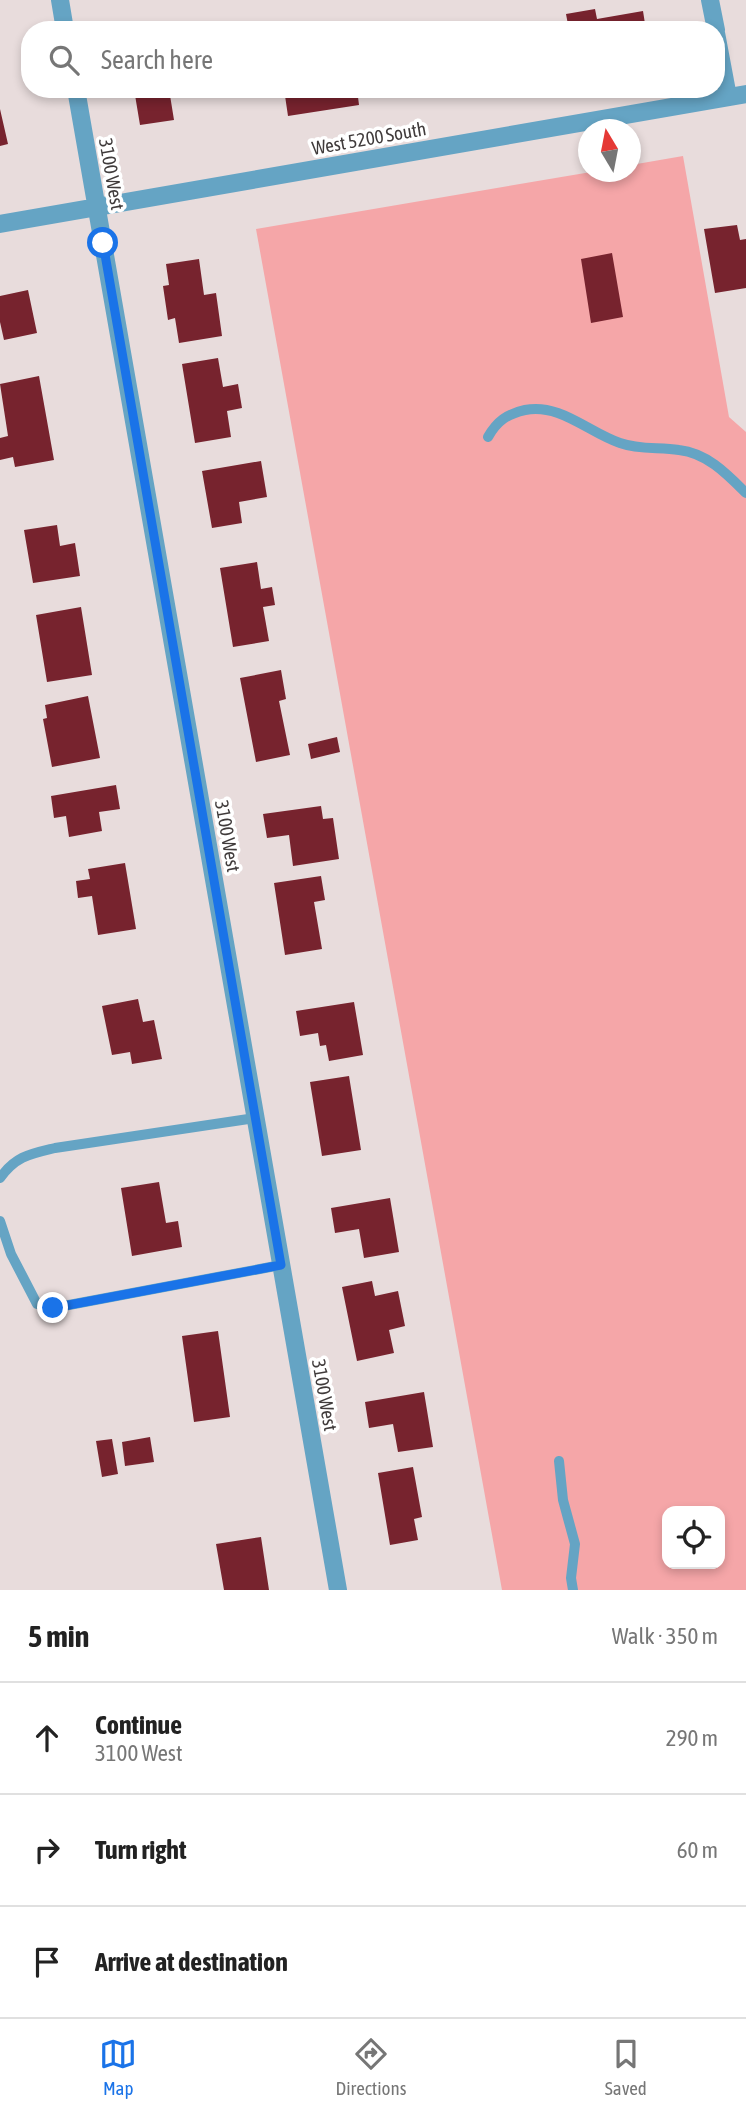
<!DOCTYPE html>
<meta charset="utf-8">
<style>
body{margin:0;font-family:"Asap Condensed",sans-serif;background:#f2f2f2;color:#222}
.controls{position:absolute;right:21px;bottom:21px;display:grid;overflow:hidden;border-radius:14px;box-shadow:0 4px 10px #0003}
.controls button{width:63px;height:63px;display:grid;place-items:center;padding:0;border:0;border-bottom:2px solid #e0e0e0;background:#fff;color:#222;font:35px sans-serif}
.compass{position:absolute;left:578px;top:119px;width:63px;height:63px;border-radius:50%;background:#fff;box-shadow:0 4px 10px #0003;rotate:350deg}
.stop{position:absolute;width:21px;height:21px;margin:-16px;border:5px solid #1a73e8;border-radius:50%;background:#fff}
.stop.end{background:#1a73e8;border-color:#fff;box-shadow:0 2px 7px #0008}
.list{margin:0;padding:0;list-style:none}
h2{display:flex;justify-content:space-between;align-items:center;height:91px;margin:0;padding:0 28px;font-size:30px}
h2 small{font-size:23px;font-weight:400;color:#767676}
.list li{display:grid;grid-template-columns:46px 1fr auto;gap:21px;align-items:center;box-sizing:border-box;height:112px;padding:0 28px;border-top:2px solid #e0e0e0}
.list b{display:block;font-size:26px;white-space:nowrap}
.list p{margin:0;font-size:23px;white-space:nowrap;color:#767676}
.list em{font-size:23px;font-style:normal;color:#767676}
.icon{flex:none;width:38px;height:38px;fill:none;stroke:currentColor;stroke-width:2;stroke-linecap:round;stroke-linejoin:round}
.map{position:relative;flex:none;width:746px;height:1590px;overflow:hidden}
.search{position:absolute;background:#fff;box-shadow:0 4px 10px #0003;left:21px;right:21px;top:21px;height:77px;display:flex;align-items:center;gap:18px;box-sizing:border-box;padding:0 24px;border-radius:28px;color:#767676;font-size:26px}
.sheet{height:427px;background:#fff}
nav{display:flex;justify-content:space-around;align-items:center;box-sizing:border-box;height:98px;border-top:2px solid #e0e0e0;background:#fff;font-size:19px;color:#767676}
nav a{display:grid;justify-items:center;gap:4px}
nav .on{color:#1a73e8}
.map>svg:first-child{display:block}
.green{fill:#f5a6a8;fill-rule:evenodd}
.building{fill:#77232e}
.lines{fill:none;stroke-linecap:round;stroke-linejoin:round}
.service{stroke:#65a4c4;stroke-width:10}
.minor{stroke:#65a4c4;stroke-width:18}
.tertiary{stroke:#65a4c4;stroke-width:18}
.route{stroke:#1a73e8;stroke-width:9}
.labels{text-anchor:middle;stroke-width:7;stroke-linejoin:round;paint-order:stroke}
.street-label{font-size:19px;fill:#403b3b;stroke:#fff}
</style>
<div class="map">
<svg width="746" height="1590" viewBox="0 0 746 1590">
<rect width="100%" height="100%" fill="#e8dcdc"/>
<path class="green" d="M 683,156 L 729,417 L 746,432 L 746,1590 L 502,1590 L 256,229 L 591,172 L 630,172 L 631,165 ZM 667,1511 L 720,1511 L 720,1564 L 667,1564 Z"/>
<path class="building" d="M 595,9 L 597,19 L 643,11 L 646,30 L 569,30 L 566,14 Z
M 134,89 L 169,89 L 174,120 L 140,125 Z
M 284,89 L 357,89 L 359,105 L 288,116 Z
M 0,109 L 8,144 L 0,146 Z
M 737,225 L 740,240 L 746,239 L 746,288 L 715,293 L 704,229 Z
M 612,253 L 623,317 L 591,323 L 581,259 Z
M 199,259 L 204,295 L 216,293 L 222,336 L 179,343 L 175,318 L 168,320 L 163,286 L 169,285 L 166,264 Z
M 28,290 L 37,333 L 4,340 L 0,322 L 0,296 Z
M 218,358 L 223,387 L 238,384 L 242,408 L 227,411 L 231,437 L 195,443 L 182,364 Z
M 39,376 L 54,460 L 15,467 L 13,457 L 0,460 L 0,438 L 8,436 L 0,384 Z
M 261,461 L 267,497 L 239,502 L 242,523 L 212,528 L 202,471 Z
M 57,525 L 60,546 L 75,543 L 80,576 L 33,583 L 24,530 Z
M 257,562 L 261,589 L 272,587 L 275,605 L 263,607 L 269,641 L 233,647 L 220,568 Z
M 81,607 L 92,675 L 47,682 L 36,615 Z
M 281,670 L 286,699 L 279,701 L 290,755 L 256,762 L 240,678 Z
M 88,696 L 100,758 L 52,767 L 43,719 L 47,718 L 45,705 Z
M 337,737 L 340,752 L 311,759 L 308,744 Z
M 116,785 L 120,809 L 99,812 L 102,831 L 69,837 L 66,816 L 54,818 L 51,796 Z
M 321,806 L 323,819 L 333,818 L 339,859 L 293,866 L 289,835 L 267,838 L 263,814 Z
M 125,863 L 136,929 L 98,935 L 92,896 L 78,898 L 76,881 L 90,879 L 88,869 Z
M 321,876 L 325,900 L 314,902 L 322,949 L 285,955 L 274,883 Z
M 138,999 L 143,1022 L 154,1020 L 162,1059 L 132,1064 L 130,1052 L 112,1055 L 102,1006 Z
M 354,1002 L 363,1055 L 329,1061 L 326,1045 L 320,1046 L 318,1033 L 300,1036 L 296,1011 Z
M 349,1076 L 361,1150 L 322,1156 L 310,1082 Z
M 159,1182 L 166,1223 L 178,1221 L 182,1247 L 132,1256 L 121,1188 Z
M 390,1198 L 399,1252 L 364,1258 L 359,1229 L 335,1233 L 331,1208 Z
M 372,1281 L 375,1296 L 398,1291 L 405,1326 L 389,1330 L 394,1353 L 357,1361 L 342,1287 Z
M 218,1331 L 230,1417 L 194,1422 L 182,1336 Z
M 424,1392 L 433,1447 L 398,1452 L 393,1424 L 369,1428 L 365,1402 Z
M 150,1437 L 154,1462 L 125,1466 L 122,1442 Z
M 112,1439 L 118,1474 L 102,1477 L 96,1441 Z
M 413,1467 L 422,1517 L 414,1519 L 418,1540 L 390,1545 L 378,1473 Z
M 261,1537 L 269,1590 L 224,1590 L 216,1544 Z"/>
<g class="lines">
<path class="service" d="M 488,437 C 497,421 507,414 525,410 C 560,403 588,432 620,443 C 639,450 659,447 679,450 C 707,453 727,474 746,493
M 0,1178 C 16,1156 30,1154 55,1148 L 255,1118
M 0,1221 L 11,1254 L 37,1304 L 53,1308 L 281,1265
M 559,1461 L 563,1500 L 575,1544 L 571,1578 L 573,1590"/>
<path class="minor" d="M 710,0 L 716,30
M 716,33 L 728,97"/>
<path class="tertiary" d="M 60,0 L 65,30
M 76,89 L 338,1590
M 0,224 L 746,94"/>
</g>
<g class="lines">
<path class="route" d="M 53,1308 L 281,1265 L 103,243"/>
</g>
<g class="labels">
<g class="street-label">
<text transform="translate(369 138) rotate(-10)" y="7">West 5200 South</text>
<text transform="translate(112 174) rotate(80)" y="7">3100 West</text>
<text transform="translate(228 836) rotate(80)" y="7">3100 West</text>
<text transform="translate(325 1395) rotate(80)" y="7">3100 West</text>
</g>
</g>
</svg>
<div class="controls">
<button><svg class="icon" aria-label="locate" viewBox="0 0 24 24"><circle cx="12" cy="12" r="6"/><path d="M12 2v4M12 18v4M2 12h4M18 12h4"/></svg></button>
</div>
<svg class="compass" viewBox="-18 -18 36 36"><path d="M0-13l5 13h-10z" fill="#e53935"/><path d="M0 13l5-13h-10z" fill="#767676"/></svg>
<div class="stop" style="left:103px;top:243px"></div>
<div class="stop end" style="left:53px;top:1308px"></div>
<div class="search"><svg class="icon" aria-label="search" viewBox="0 0 24 24"><circle cx="10" cy="10" r="6"/><path d="M15 15l6 6"/></svg>Search here</div>
</div>
<section class="sheet">
<h2>5 min<small>Walk · 350 m</small></h2>
<ul class="list">
<li><svg class="icon" aria-label="ahead" viewBox="0 0 24 24"><path d="M12 20V5M6 11l6-6 6 6"/></svg><div><b>Continue</b><p>3100 West</p></div><em>290 m</em></li>
<li><svg class="icon" aria-label="right" viewBox="0 0 24 24"><path d="M7 20v-9h11M14 6l5 5-5 5"/></svg><div><b>Turn right</b></div><em>60 m</em></li>
<li><svg class="icon" aria-label="arrive" viewBox="0 0 24 24"><path d="M6 21V4h12l-3 4 3 4H6"/></svg><div><b>Arrive at destination</b></div></li>
</ul>
</section>
<nav>
<a class="on"><svg class="icon" aria-label="map" viewBox="0 0 24 24"><path d="M3 6l6-2 6 2 6-2v14l-6 2-6-2-6 2zM9 4v14M15 6v14"/></svg>Map</a>
<a><svg class="icon" aria-label="directions" viewBox="0 0 24 24"><path d="M12 3l9 9-9 9-9-9zM9 14v-3h6M13 9l2 2-2 2"/></svg>Directions</a>
<a><svg class="icon" aria-label="saved" viewBox="0 0 24 24"><path d="M7 4h10v16l-5-4-5 4z"/></svg>Saved</a>
</nav>
